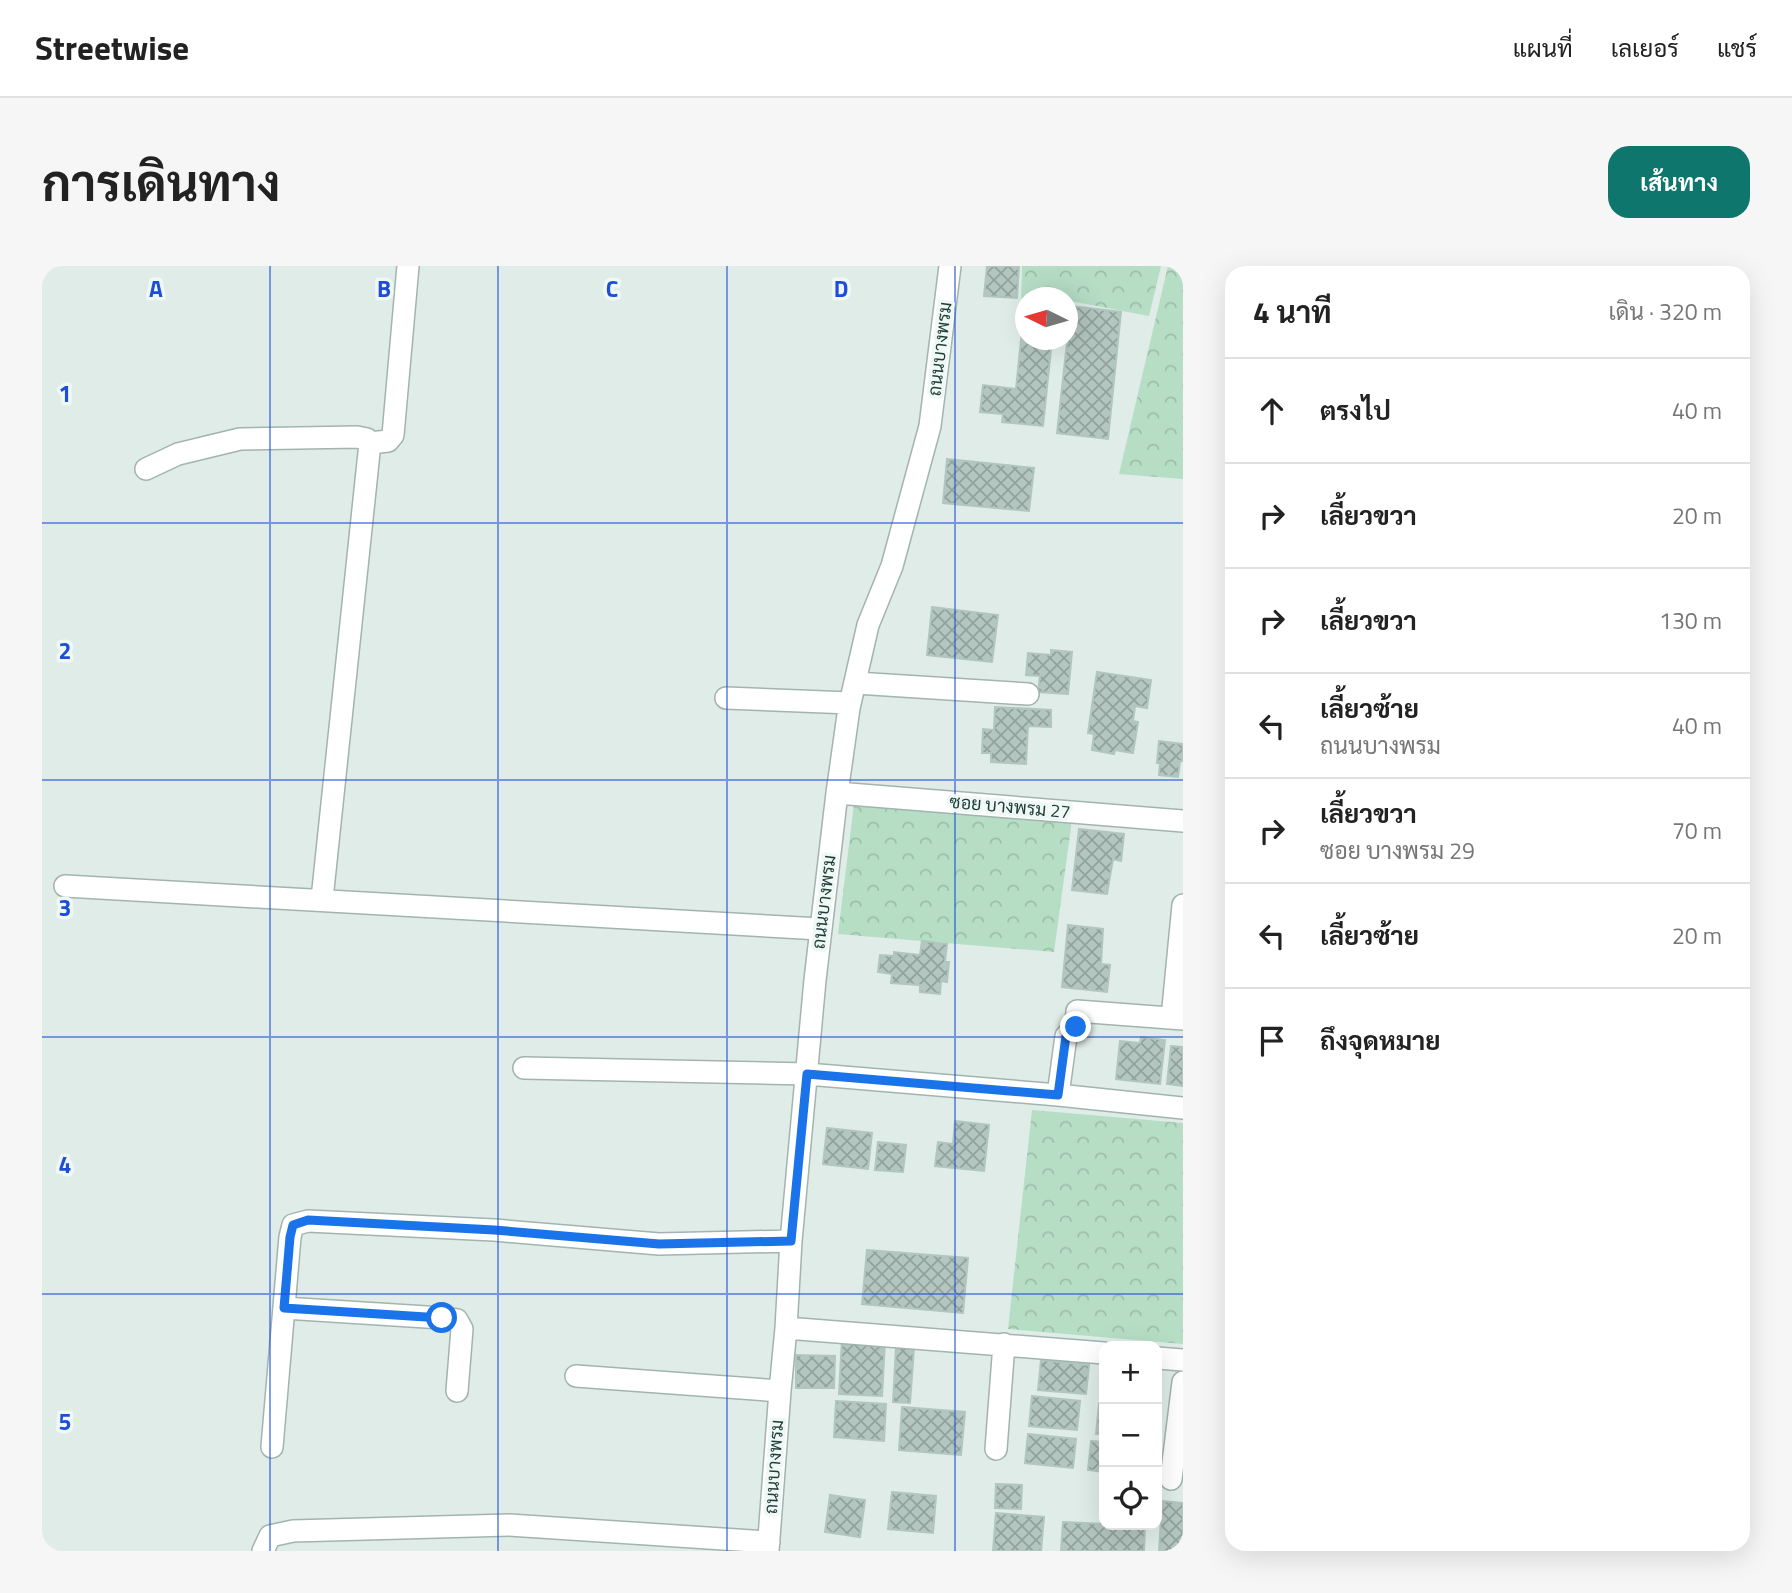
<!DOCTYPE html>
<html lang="th">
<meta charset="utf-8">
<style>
body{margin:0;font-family:"Titillium Web",Sarabun,sans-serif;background:#f6f6f6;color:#222}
.controls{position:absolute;right:21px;bottom:21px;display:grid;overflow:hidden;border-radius:14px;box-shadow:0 7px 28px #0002}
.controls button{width:63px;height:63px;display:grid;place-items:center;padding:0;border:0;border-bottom:2px solid #e0e0e0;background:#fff;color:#222;font:35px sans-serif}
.compass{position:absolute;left:973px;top:21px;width:63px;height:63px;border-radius:50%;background:#fff;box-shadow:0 7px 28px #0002;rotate:275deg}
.stop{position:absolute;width:21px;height:21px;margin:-16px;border:5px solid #1a73e8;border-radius:50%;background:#fff}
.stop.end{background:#1a73e8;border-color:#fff;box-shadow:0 2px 7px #0008}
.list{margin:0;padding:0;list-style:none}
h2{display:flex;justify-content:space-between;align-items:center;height:91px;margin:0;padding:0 28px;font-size:30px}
h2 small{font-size:23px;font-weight:400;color:#767676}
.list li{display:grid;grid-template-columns:46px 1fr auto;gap:21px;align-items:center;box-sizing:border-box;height:105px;padding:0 28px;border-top:2px solid #e0e0e0}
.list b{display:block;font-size:26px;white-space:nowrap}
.list p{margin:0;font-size:23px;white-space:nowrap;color:#767676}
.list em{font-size:23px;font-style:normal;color:#767676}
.icon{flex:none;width:38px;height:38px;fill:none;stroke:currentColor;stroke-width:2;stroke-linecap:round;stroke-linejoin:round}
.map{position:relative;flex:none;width:1141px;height:1285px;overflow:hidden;border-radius:21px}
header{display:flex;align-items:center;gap:42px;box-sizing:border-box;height:98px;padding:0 35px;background:#fff;border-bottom:2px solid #e0e0e0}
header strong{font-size:33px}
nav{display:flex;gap:38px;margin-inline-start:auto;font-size:24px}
.intro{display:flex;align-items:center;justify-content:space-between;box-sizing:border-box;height:168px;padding:0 42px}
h1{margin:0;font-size:49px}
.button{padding:18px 32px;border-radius:21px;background:#0f766e;color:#fff;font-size:24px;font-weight:700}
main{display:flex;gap:42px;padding:0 42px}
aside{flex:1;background:#fff;border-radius:21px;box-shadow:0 7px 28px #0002}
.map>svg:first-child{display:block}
.forest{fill:url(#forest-crowns)}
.building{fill:url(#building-cross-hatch);stroke:#b1c6bf;stroke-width:2}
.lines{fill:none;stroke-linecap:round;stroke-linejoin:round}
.minor-casing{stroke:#a2b4af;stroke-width:24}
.minor{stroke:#fff;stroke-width:21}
.route{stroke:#1a73e8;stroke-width:9}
.grid{fill:none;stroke:#1d4ed8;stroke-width:2;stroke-opacity:0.55}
.labels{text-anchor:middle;stroke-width:7;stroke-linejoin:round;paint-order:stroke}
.street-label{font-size:18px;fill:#1f3d37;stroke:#f0f8f5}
.grid-label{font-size:23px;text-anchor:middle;font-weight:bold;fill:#1d4ed8;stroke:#f0f8f5;stroke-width:7;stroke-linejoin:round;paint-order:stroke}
</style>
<header>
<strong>Streetwise</strong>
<nav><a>แผนที่</a><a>เลเยอร์</a><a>แชร์</a></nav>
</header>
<div class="intro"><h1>การเดินทาง</h1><a class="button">เส้นทาง</a></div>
<main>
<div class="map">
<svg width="1141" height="1285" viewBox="0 0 1141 1285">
<defs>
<pattern id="forest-crowns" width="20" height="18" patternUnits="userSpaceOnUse" patternTransform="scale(1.75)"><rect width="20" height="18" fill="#b6dec5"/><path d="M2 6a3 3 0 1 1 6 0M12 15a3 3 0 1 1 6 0" fill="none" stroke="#9cbfaa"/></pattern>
<pattern id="building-cross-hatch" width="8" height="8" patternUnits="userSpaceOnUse" patternTransform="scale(1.75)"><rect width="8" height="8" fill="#b4c6c0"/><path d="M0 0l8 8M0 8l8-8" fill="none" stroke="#92a29d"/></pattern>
</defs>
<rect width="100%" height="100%" fill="#dfece7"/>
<path class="forest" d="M 980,0 L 1119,0 L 1107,50 L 1028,35 L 1026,37 L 1026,32 L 984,32 L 983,41 L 979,40 Z
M 1126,0 L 1141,0 L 1141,213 L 1077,208 Z
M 812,538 L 1030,554 L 1012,686 L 796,668 Z
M 990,844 L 1141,857 L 1141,1078 L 966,1063 Z"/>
<path class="building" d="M 945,0 L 977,0 L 975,32 L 942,30 Z
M 1029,40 L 1079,46 L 1066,173 L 1015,167 Z
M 980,64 L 984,65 L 984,74 L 1010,74 L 1001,160 L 960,156 L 961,148 L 938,146 L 941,119 L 974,123 Z
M 905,193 L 992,202 L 987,245 L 901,237 Z
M 890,341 L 956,349 L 950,396 L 885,389 Z
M 1009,384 L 1030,386 L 1026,428 L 996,426 L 998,410 L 984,409 L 986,387 L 1009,389 Z
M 1055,406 L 1109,414 L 1105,442 L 1093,440 L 1091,455 L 1096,456 L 1091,487 L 1073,484 L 1072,488 L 1050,484 L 1052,468 L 1046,467 Z
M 953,441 L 1009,444 L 1009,461 L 986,460 L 984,498 L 949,496 L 949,487 L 940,487 L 941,463 L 952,464 Z
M 1117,475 L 1141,478 L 1141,495 L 1138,495 L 1136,511 L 1117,509 L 1118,497 L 1115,497 Z
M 1037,563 L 1082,568 L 1079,595 L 1071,593 L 1065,628 L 1030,624 Z
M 1026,659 L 1061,663 L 1059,698 L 1068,699 L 1065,726 L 1020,721 Z
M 880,675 L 905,678 L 903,696 L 907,696 L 905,716 L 899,715 L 898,728 L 878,726 L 878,719 L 849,717 L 850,708 L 836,706 L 838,689 L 852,690 L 852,686 L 878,689 Z
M 1099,771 L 1123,774 L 1118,818 L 1074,813 L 1078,775 L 1098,777 Z
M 1129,780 L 1141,781 L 1141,820 L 1125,818 Z
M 913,855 L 947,859 L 942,905 L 893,900 L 896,876 L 911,878 Z
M 785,862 L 830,867 L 826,903 L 781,898 Z
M 836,876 L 864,879 L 861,906 L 833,904 Z
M 825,984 L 926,992 L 921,1047 L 820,1038 Z
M 800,1073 L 843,1075 L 840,1130 L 797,1128 Z
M 854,1082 L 872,1082 L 868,1137 L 851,1136 Z
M 754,1089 L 793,1090 L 792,1122 L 754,1122 Z
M 999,1094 L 1047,1099 L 1044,1128 L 996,1124 Z
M 1060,1099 L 1062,1100 L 1062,1122 L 1058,1122 Z
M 990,1130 L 1038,1135 L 1035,1164 L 987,1160 Z
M 794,1135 L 844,1138 L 842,1175 L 792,1171 Z
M 1057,1138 L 1062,1139 L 1062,1168 L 1054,1168 Z
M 860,1141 L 923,1146 L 919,1189 L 857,1184 Z
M 986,1168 L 1034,1173 L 1031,1202 L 983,1197 Z
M 1049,1175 L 1062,1176 L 1062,1206 L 1046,1204 Z
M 954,1218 L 980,1219 L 979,1243 L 953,1242 Z
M 850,1226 L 894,1230 L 891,1267 L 846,1263 Z
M 788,1229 L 823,1234 L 818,1271 L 783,1266 Z
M 1120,1235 L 1141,1237 L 1141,1285 L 1117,1285 Z
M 954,1247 L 1002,1251 L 999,1285 L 951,1285 Z
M 1021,1256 L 1103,1260 L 1102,1285 L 1019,1285 Z"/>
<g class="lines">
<defs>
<path id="minor" d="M 328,177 L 346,175 L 351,169 L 366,0
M 104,203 L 136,188 L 198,173 L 315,171 L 325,173 L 328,177 L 280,633
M 814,417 L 986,428
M 684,432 L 808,437
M 795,527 L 1141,555
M 23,620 L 778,663
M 1130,752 L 1141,639
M 482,802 L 765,808 L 1016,829 L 1141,842
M 1016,829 L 1024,770 L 1034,761 L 1035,745 L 1141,753
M 242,1042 L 400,1052 L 415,1054 L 420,1063 L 415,1125
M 744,1062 L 1062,1087
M 1115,1092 L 1141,1094
M 534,1110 L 738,1125
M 230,1181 L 248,971 L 251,959 L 266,955 L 452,964 L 617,978 L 749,975
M 954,1183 L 962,1078
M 1129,1213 L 1141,1116
M 221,1285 L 228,1270 L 251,1265 L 467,1259 L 727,1276
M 726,1285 L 738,1125 L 744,1062 L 749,975 L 773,714 L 795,527 L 807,442 L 826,359 L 850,300 L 888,160 L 908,0"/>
</defs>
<use href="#minor" class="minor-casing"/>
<use href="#minor" class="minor"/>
</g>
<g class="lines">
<path class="route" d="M 400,1052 L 242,1042 L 248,971 L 251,959 L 266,954 L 452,964 L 617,978 L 749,975 L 765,808 L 1016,829 L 1024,770 L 1034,761"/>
</g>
<path class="grid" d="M 228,0 L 228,1285M 456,0 L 456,1285M 685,0 L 685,1285M 913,0 L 913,1285M 0,257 L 1141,257M 0,514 L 1141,514M 0,771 L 1141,771M 0,1028 L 1141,1028"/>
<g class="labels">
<g class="street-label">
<text transform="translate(898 83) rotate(-83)" y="6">ถนนบางพรม</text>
<text transform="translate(968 541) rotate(5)" y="6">ซอย บางพรม 27</text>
<text transform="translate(782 636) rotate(-83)" y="6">ถนนบางพรม</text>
<text transform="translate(732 1201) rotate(-86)" y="6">ถนนบางพรม</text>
</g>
</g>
<g class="grid-label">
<text x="114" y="31">A</text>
<text x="342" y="31">B</text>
<text x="570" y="31">C</text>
<text x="799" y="31">D</text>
<text x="23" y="136">1</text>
<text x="23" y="393">2</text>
<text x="23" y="650">3</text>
<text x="23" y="907">4</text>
<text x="23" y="1164">5</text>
</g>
</svg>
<div class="controls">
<button>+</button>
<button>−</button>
<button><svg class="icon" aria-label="locate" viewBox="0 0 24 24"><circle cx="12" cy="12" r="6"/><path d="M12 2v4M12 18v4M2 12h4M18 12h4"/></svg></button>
</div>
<svg class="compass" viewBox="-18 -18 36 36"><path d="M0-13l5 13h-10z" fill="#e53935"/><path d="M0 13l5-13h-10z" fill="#767676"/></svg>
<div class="stop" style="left:400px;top:1052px"></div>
<div class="stop end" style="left:1034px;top:761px"></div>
</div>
<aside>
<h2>4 นาที<small>เดิน · 320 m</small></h2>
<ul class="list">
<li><svg class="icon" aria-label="ahead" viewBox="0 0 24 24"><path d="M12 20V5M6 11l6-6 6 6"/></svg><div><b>ตรงไป</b></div><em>40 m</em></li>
<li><svg class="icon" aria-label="right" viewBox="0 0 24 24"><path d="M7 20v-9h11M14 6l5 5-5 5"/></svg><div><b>เลี้ยวขวา</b></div><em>20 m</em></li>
<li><svg class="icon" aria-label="right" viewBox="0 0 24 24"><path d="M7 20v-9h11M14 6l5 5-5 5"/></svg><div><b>เลี้ยวขวา</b></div><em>130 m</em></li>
<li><svg class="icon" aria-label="left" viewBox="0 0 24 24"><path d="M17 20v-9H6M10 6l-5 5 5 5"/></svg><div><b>เลี้ยวซ้าย</b><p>ถนนบางพรม</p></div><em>40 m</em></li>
<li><svg class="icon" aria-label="right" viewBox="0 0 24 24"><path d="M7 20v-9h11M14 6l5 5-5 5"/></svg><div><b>เลี้ยวขวา</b><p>ซอย บางพรม 29</p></div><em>70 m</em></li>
<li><svg class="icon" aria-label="left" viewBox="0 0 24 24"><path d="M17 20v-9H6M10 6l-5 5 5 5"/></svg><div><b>เลี้ยวซ้าย</b></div><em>20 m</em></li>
<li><svg class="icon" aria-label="arrive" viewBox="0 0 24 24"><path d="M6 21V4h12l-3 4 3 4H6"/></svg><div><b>ถึงจุดหมาย</b></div></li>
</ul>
</aside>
</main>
